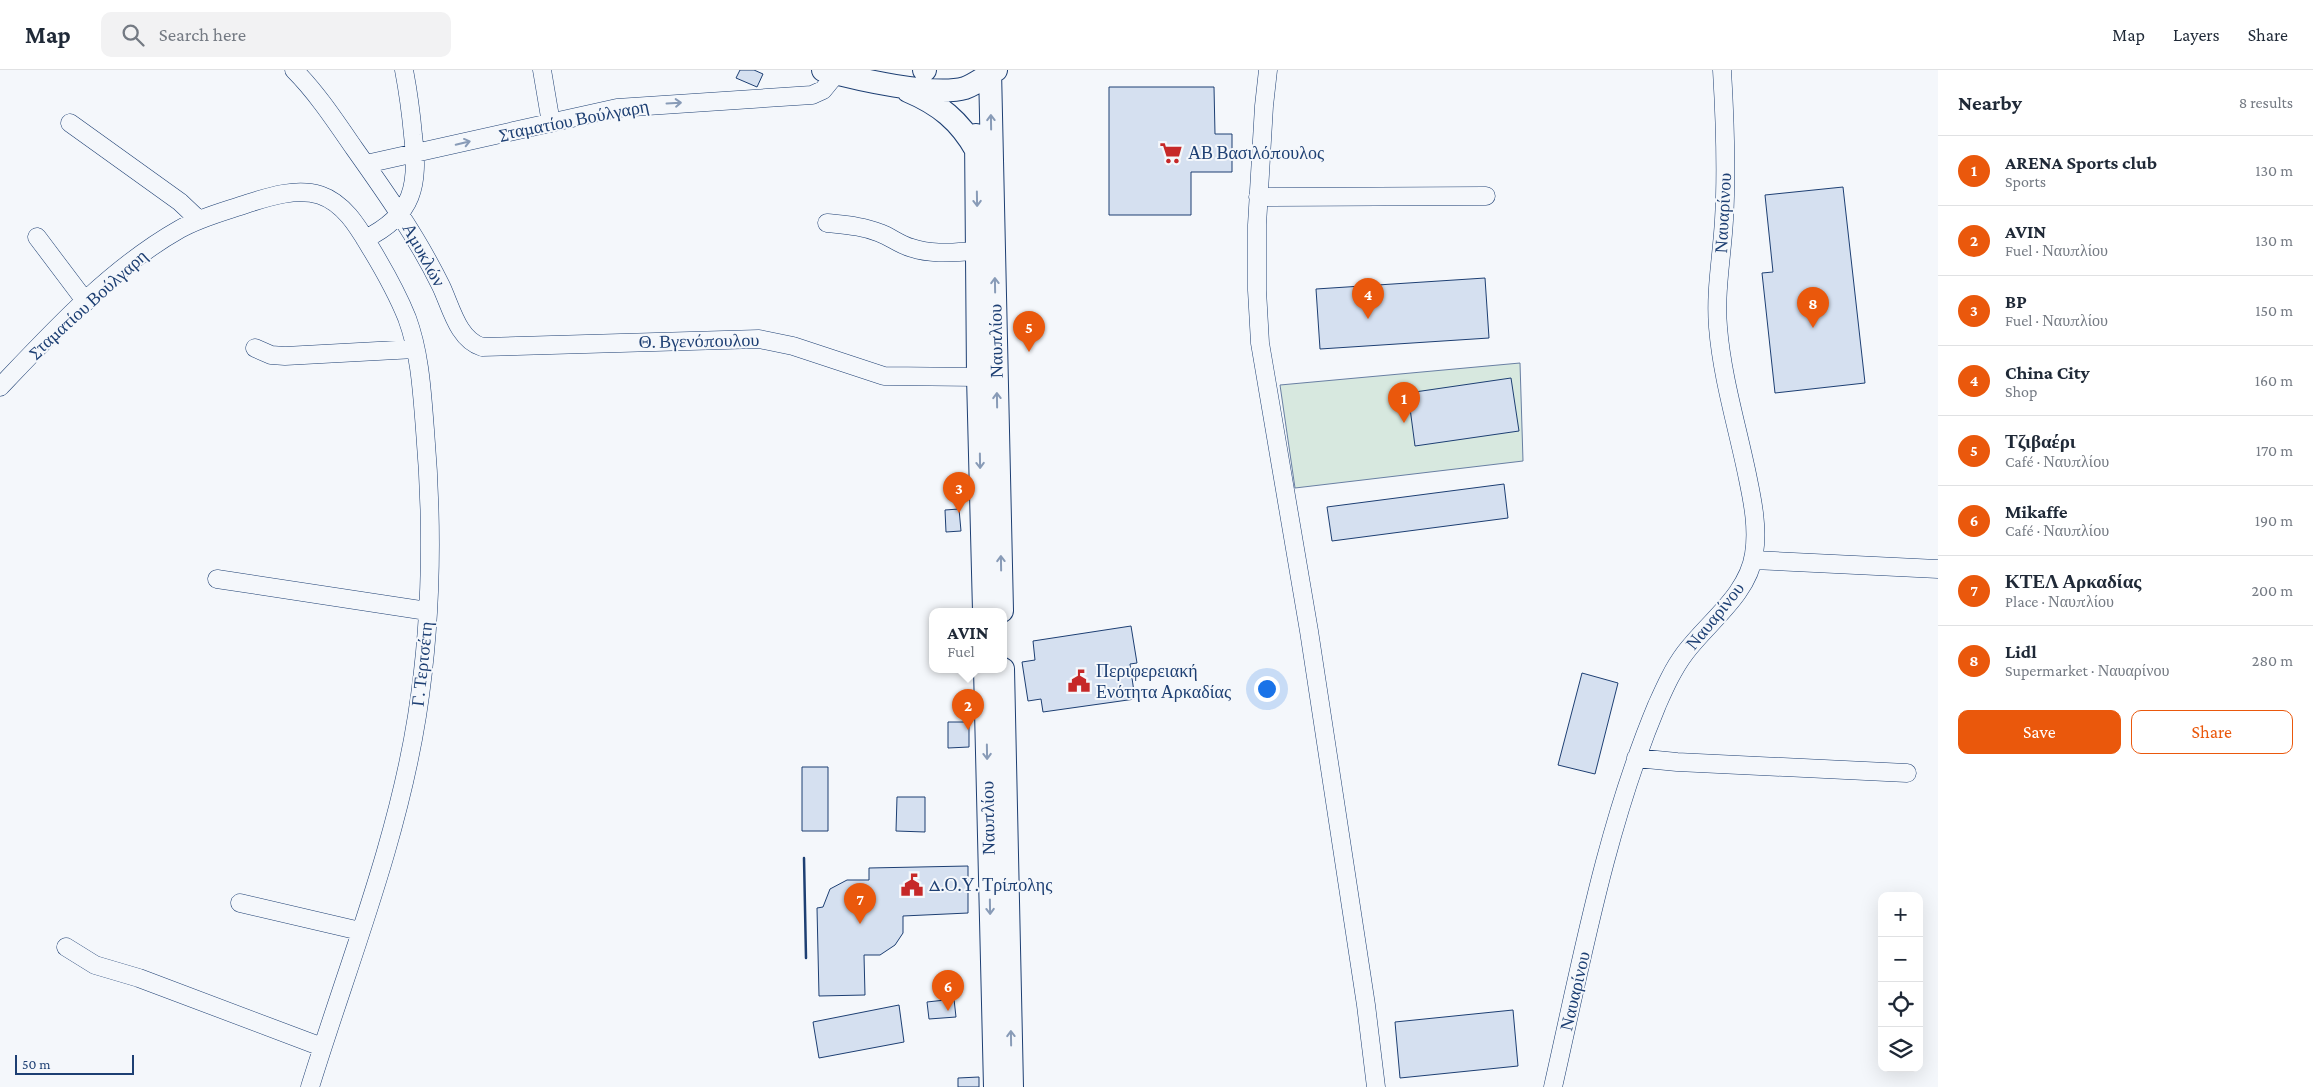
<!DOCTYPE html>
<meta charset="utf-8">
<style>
body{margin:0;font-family:"Crimson Pro",serif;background:#f2f2f3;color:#1f2937}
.controls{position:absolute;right:15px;bottom:15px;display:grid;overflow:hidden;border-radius:10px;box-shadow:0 5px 20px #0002}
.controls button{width:45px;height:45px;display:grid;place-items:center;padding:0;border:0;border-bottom:1px solid #e0e1e3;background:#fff;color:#1f2937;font:25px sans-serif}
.scale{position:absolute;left:15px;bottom:12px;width:119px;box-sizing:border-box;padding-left:5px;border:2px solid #1d3f73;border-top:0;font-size:14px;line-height:18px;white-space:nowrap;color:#1d3f73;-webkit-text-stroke:4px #f4f7fb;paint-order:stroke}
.you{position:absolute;left:1266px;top:618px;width:18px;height:18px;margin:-12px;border:4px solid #fff;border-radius:50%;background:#1a73e8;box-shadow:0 0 0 8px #1a73e833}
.badge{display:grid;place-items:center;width:32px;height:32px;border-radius:50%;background:#ea580c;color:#fff;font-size:16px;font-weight:700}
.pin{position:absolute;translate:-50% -41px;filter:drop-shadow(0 1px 2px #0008)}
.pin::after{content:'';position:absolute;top:26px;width:18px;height:15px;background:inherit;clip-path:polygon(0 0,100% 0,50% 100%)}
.popup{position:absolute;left:929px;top:538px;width:78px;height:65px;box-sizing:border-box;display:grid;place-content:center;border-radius:10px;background:#fff;filter:drop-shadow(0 1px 4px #0005);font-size:16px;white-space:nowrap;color:#747a83}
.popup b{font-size:19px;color:#1f2937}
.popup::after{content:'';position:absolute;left:50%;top:100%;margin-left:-10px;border:10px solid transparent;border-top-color:#fff}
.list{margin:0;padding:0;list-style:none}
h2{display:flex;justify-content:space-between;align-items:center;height:65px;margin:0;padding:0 20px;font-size:21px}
h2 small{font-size:16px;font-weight:400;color:#747a83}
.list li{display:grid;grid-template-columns:32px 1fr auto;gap:15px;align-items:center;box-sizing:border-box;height:70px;padding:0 20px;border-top:1px solid #e0e1e3}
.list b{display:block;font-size:19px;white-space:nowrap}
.list p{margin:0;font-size:16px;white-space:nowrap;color:#747a83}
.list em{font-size:16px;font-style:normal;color:#747a83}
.actions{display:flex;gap:10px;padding:15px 20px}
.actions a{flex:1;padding:11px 0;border:1px solid #ea580c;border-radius:10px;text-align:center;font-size:18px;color:#ea580c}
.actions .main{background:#ea580c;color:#fff}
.icon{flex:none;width:28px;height:28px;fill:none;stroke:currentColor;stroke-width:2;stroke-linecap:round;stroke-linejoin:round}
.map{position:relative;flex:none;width:1938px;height:1017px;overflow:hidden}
header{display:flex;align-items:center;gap:30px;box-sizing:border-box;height:70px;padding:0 25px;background:#fff;border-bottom:1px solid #e0e1e3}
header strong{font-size:24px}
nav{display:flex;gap:28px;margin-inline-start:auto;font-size:18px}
.search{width:350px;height:45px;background:#f2f2f3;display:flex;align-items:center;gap:12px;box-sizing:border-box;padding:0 18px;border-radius:10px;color:#747a83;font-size:19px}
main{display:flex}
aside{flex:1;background:#fff}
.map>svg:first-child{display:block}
.green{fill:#d7e8df;stroke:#687fa3}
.building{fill:#d5e0f0;stroke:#1d3f73}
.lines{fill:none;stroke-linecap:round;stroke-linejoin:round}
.minor-casing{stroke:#1d3f73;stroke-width:19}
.major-casing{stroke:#1d3f73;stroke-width:24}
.minor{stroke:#f4f7fb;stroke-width:18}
.major{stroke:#f4f7fb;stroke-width:22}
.wall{stroke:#1d3f73;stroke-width:2.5}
.oneway{stroke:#889bb7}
.labels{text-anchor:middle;stroke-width:4;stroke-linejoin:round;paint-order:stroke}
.street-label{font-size:18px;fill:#1d3f73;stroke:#f4f7fb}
.poi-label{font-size:18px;fill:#1d3f73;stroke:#f4f7fb;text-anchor:start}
</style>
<header>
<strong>Map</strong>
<div class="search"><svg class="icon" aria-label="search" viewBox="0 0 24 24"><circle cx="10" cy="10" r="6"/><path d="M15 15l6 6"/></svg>Search here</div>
<nav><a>Map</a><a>Layers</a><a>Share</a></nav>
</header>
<main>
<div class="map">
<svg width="1938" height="1017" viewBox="0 0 1938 1017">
<rect width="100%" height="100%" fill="#f4f7fb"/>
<path class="green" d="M 1520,293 L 1523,391 L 1295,418 L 1280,315 Z"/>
<path class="building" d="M 740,0 L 754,0 L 763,4 L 757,17 L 736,8 Z
M 1109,17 L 1214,17 L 1215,64 L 1232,64 L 1232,102 L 1191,102 L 1191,145 L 1109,145 Z
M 1843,117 L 1865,313 L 1775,323 L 1762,203 L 1773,202 L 1765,125 Z
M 1485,208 L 1489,268 L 1320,279 L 1316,219 Z
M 1511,308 L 1519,361 L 1415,376 L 1408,323 Z
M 1504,414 L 1508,448 L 1332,471 L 1327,437 Z
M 959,439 L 961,461 L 946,462 L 945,440 Z
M 1131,556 L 1137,593 L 1130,594 L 1135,629 L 1043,642 L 1041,629 L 1028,631 L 1022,592 L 1035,590 L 1033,571 Z
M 1582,603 L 1618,613 L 1595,704 L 1558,695 Z
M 948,652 L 969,652 L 969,677 L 948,678 Z
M 802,697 L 828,697 L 828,761 L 802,761 Z
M 897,727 L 925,727 L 925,762 L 896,761 Z
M 968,796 L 968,843 L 903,846 L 903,863 L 895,875 L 880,885 L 864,885 L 865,925 L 819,926 L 817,838 L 823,837 L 830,819 L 847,810 L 869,810 L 869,798 Z
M 954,929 L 956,947 L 929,949 L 927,932 Z
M 899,935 L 904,972 L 819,988 L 813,952 Z
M 1513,940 L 1518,996 L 1400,1008 L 1395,952 Z
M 979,1007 L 979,1017 L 958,1017 L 958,1008 Z"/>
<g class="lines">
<defs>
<path id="minor" d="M 294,0 C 317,23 336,52 354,78 C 386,123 417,167 441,216 C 451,237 458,270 482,277 L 759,269 L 793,276 L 884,306 L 978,307
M 542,0 L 551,53
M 1268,0 L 1264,36 L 1257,155 L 1257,220 L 1260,273 L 1309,561 L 1366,935 L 1376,1017
M 70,53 L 180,132 L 199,150
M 366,94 L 617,38 L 812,25 L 823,20 L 836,4
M 1258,127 L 1486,126
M 827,153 C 845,155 863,156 880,163 C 891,167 900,175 912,178 C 933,185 955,182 977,181
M 37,167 L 86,232
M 365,169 C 414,145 419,115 413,65 C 411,43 408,21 404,0
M 255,278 L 271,285 L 285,286 L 415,279
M 0,317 C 54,260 111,198 180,159 C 201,147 226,141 249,133 C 271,126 297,118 320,125 C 344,133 358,157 370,177 C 384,200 397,223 407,248 C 420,283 422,322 425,360 C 433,454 432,551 417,646 C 397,773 348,894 310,1017
M 1753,490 L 1938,499
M 217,509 L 427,541
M 1636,688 L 1677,692 L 1907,703
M 240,833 L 360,861
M 66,877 L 95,895 L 139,908 L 322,977
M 1553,1017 C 1582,889 1606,757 1657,635 C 1665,617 1673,599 1685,583 C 1708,552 1748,525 1754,484 C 1758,459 1753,433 1748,409 C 1738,359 1722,308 1718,257 C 1715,221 1722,186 1724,150 C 1727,100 1725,50 1722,0"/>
<path id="major" d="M 823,0 C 856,9 934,27 965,18 C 976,14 986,6 996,0
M 924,0 L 925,0
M 990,0 L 1002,541
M 908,21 C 939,34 960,51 976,80
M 976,65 L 978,307 L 984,541
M 985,599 L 995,1017
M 1003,599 L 1012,1017"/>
</defs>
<use href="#minor" class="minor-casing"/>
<use href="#major" class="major-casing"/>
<use href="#minor" class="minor"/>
<use href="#major" class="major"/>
<path class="wall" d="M 804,788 L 806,888"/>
</g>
<defs><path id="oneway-shaft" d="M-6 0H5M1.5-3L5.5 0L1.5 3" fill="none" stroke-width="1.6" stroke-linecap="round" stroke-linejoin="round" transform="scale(1.25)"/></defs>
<g class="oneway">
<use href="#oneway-shaft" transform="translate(674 33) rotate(-3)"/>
<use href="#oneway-shaft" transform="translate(991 52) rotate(-91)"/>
<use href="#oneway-shaft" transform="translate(463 73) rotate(-13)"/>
<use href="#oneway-shaft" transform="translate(977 129) rotate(89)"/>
<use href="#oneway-shaft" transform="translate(995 215) rotate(-91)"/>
<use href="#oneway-shaft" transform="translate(997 330) rotate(-91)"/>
<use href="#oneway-shaft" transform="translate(980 391) rotate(89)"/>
<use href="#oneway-shaft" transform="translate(1001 493) rotate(-91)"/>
<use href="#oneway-shaft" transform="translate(987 682) rotate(89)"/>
<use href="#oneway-shaft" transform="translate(990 837) rotate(89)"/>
<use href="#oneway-shaft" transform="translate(1011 968) rotate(-91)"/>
</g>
<defs>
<symbol id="supermarket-bare" viewBox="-9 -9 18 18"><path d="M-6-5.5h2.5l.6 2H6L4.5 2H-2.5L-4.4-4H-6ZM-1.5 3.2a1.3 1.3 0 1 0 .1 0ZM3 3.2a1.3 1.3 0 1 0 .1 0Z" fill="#c62828" stroke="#f4f7fb" stroke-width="2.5" paint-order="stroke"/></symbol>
<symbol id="civic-bare" viewBox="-9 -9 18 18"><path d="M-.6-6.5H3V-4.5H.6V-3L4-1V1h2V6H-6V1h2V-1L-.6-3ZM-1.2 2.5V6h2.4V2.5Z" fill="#c62828" stroke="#f4f7fb" stroke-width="2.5" paint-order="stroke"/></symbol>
</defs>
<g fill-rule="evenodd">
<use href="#supermarket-bare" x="1155" y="67" width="32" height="32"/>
<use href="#civic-bare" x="1063" y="595" width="32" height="32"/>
<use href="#civic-bare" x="896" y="799" width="32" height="32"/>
</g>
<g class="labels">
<g class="street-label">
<text transform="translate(574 50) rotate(-11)" y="6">Σταματίου Βούλγαρη</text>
<text transform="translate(1723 143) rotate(-87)" y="6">Ναυαρίνου</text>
<text transform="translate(424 185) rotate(61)" y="6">Αμυκλών</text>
<text transform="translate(88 234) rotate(-42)" y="6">Σταματίου Βούλγαρη</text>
<text transform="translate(699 271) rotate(-1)" y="6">Θ. Βγενόπουλου</text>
<text transform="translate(996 271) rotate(-91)" y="6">Ναυπλίου</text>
<text transform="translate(1715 546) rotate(-51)" y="6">Ναυαρίνου</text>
<text transform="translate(422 594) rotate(-84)" y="6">Γ. Τερτσέτη</text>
<text transform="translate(988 748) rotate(-91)" y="6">Ναυπλίου</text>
<text transform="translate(1575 921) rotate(-77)" y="6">Ναυαρίνου</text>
</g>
<g class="poi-label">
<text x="1188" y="89">ΑΒ Βασιλόπουλος</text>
<text x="1096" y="607">Περιφερειακή<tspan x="1096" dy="21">Ενότητα Αρκαδίας</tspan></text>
<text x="929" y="821">Δ.Ο.Υ. Τρίπολης</text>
</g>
</g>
</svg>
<div class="controls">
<button>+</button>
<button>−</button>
<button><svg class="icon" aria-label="locate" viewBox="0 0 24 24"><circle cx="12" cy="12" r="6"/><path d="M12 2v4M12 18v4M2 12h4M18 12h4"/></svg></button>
<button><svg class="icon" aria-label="layers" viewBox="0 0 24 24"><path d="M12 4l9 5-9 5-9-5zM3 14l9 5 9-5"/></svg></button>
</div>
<div class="scale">50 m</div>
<div class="you"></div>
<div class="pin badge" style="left:1404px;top:353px">1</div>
<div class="pin badge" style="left:968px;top:660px">2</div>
<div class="popup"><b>AVIN</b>Fuel</div>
<div class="pin badge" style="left:959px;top:443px">3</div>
<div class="pin badge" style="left:1368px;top:249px">4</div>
<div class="pin badge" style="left:1029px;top:282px">5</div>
<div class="pin badge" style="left:948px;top:941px">6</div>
<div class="pin badge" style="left:860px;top:854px">7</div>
<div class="pin badge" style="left:1813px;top:258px">8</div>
</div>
<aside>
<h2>Nearby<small>8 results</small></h2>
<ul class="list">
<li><span class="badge">1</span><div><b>ARENA Sports club</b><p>Sports</p></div><em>130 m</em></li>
<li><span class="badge">2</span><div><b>AVIN</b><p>Fuel · Ναυπλίου</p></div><em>130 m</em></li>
<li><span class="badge">3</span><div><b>BP</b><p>Fuel · Ναυπλίου</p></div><em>150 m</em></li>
<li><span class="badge">4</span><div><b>China City</b><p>Shop</p></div><em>160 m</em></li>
<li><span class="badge">5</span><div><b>Τζιβαέρι</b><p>Café · Ναυπλίου</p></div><em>170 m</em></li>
<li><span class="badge">6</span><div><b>Mikaffe</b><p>Café · Ναυπλίου</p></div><em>190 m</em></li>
<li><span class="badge">7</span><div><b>ΚΤΕΛ Αρκαδίας</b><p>Place · Ναυπλίου</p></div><em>200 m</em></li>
<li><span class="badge">8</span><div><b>Lidl</b><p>Supermarket · Ναυαρίνου</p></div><em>280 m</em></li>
</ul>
<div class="actions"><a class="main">Save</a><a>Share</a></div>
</aside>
</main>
